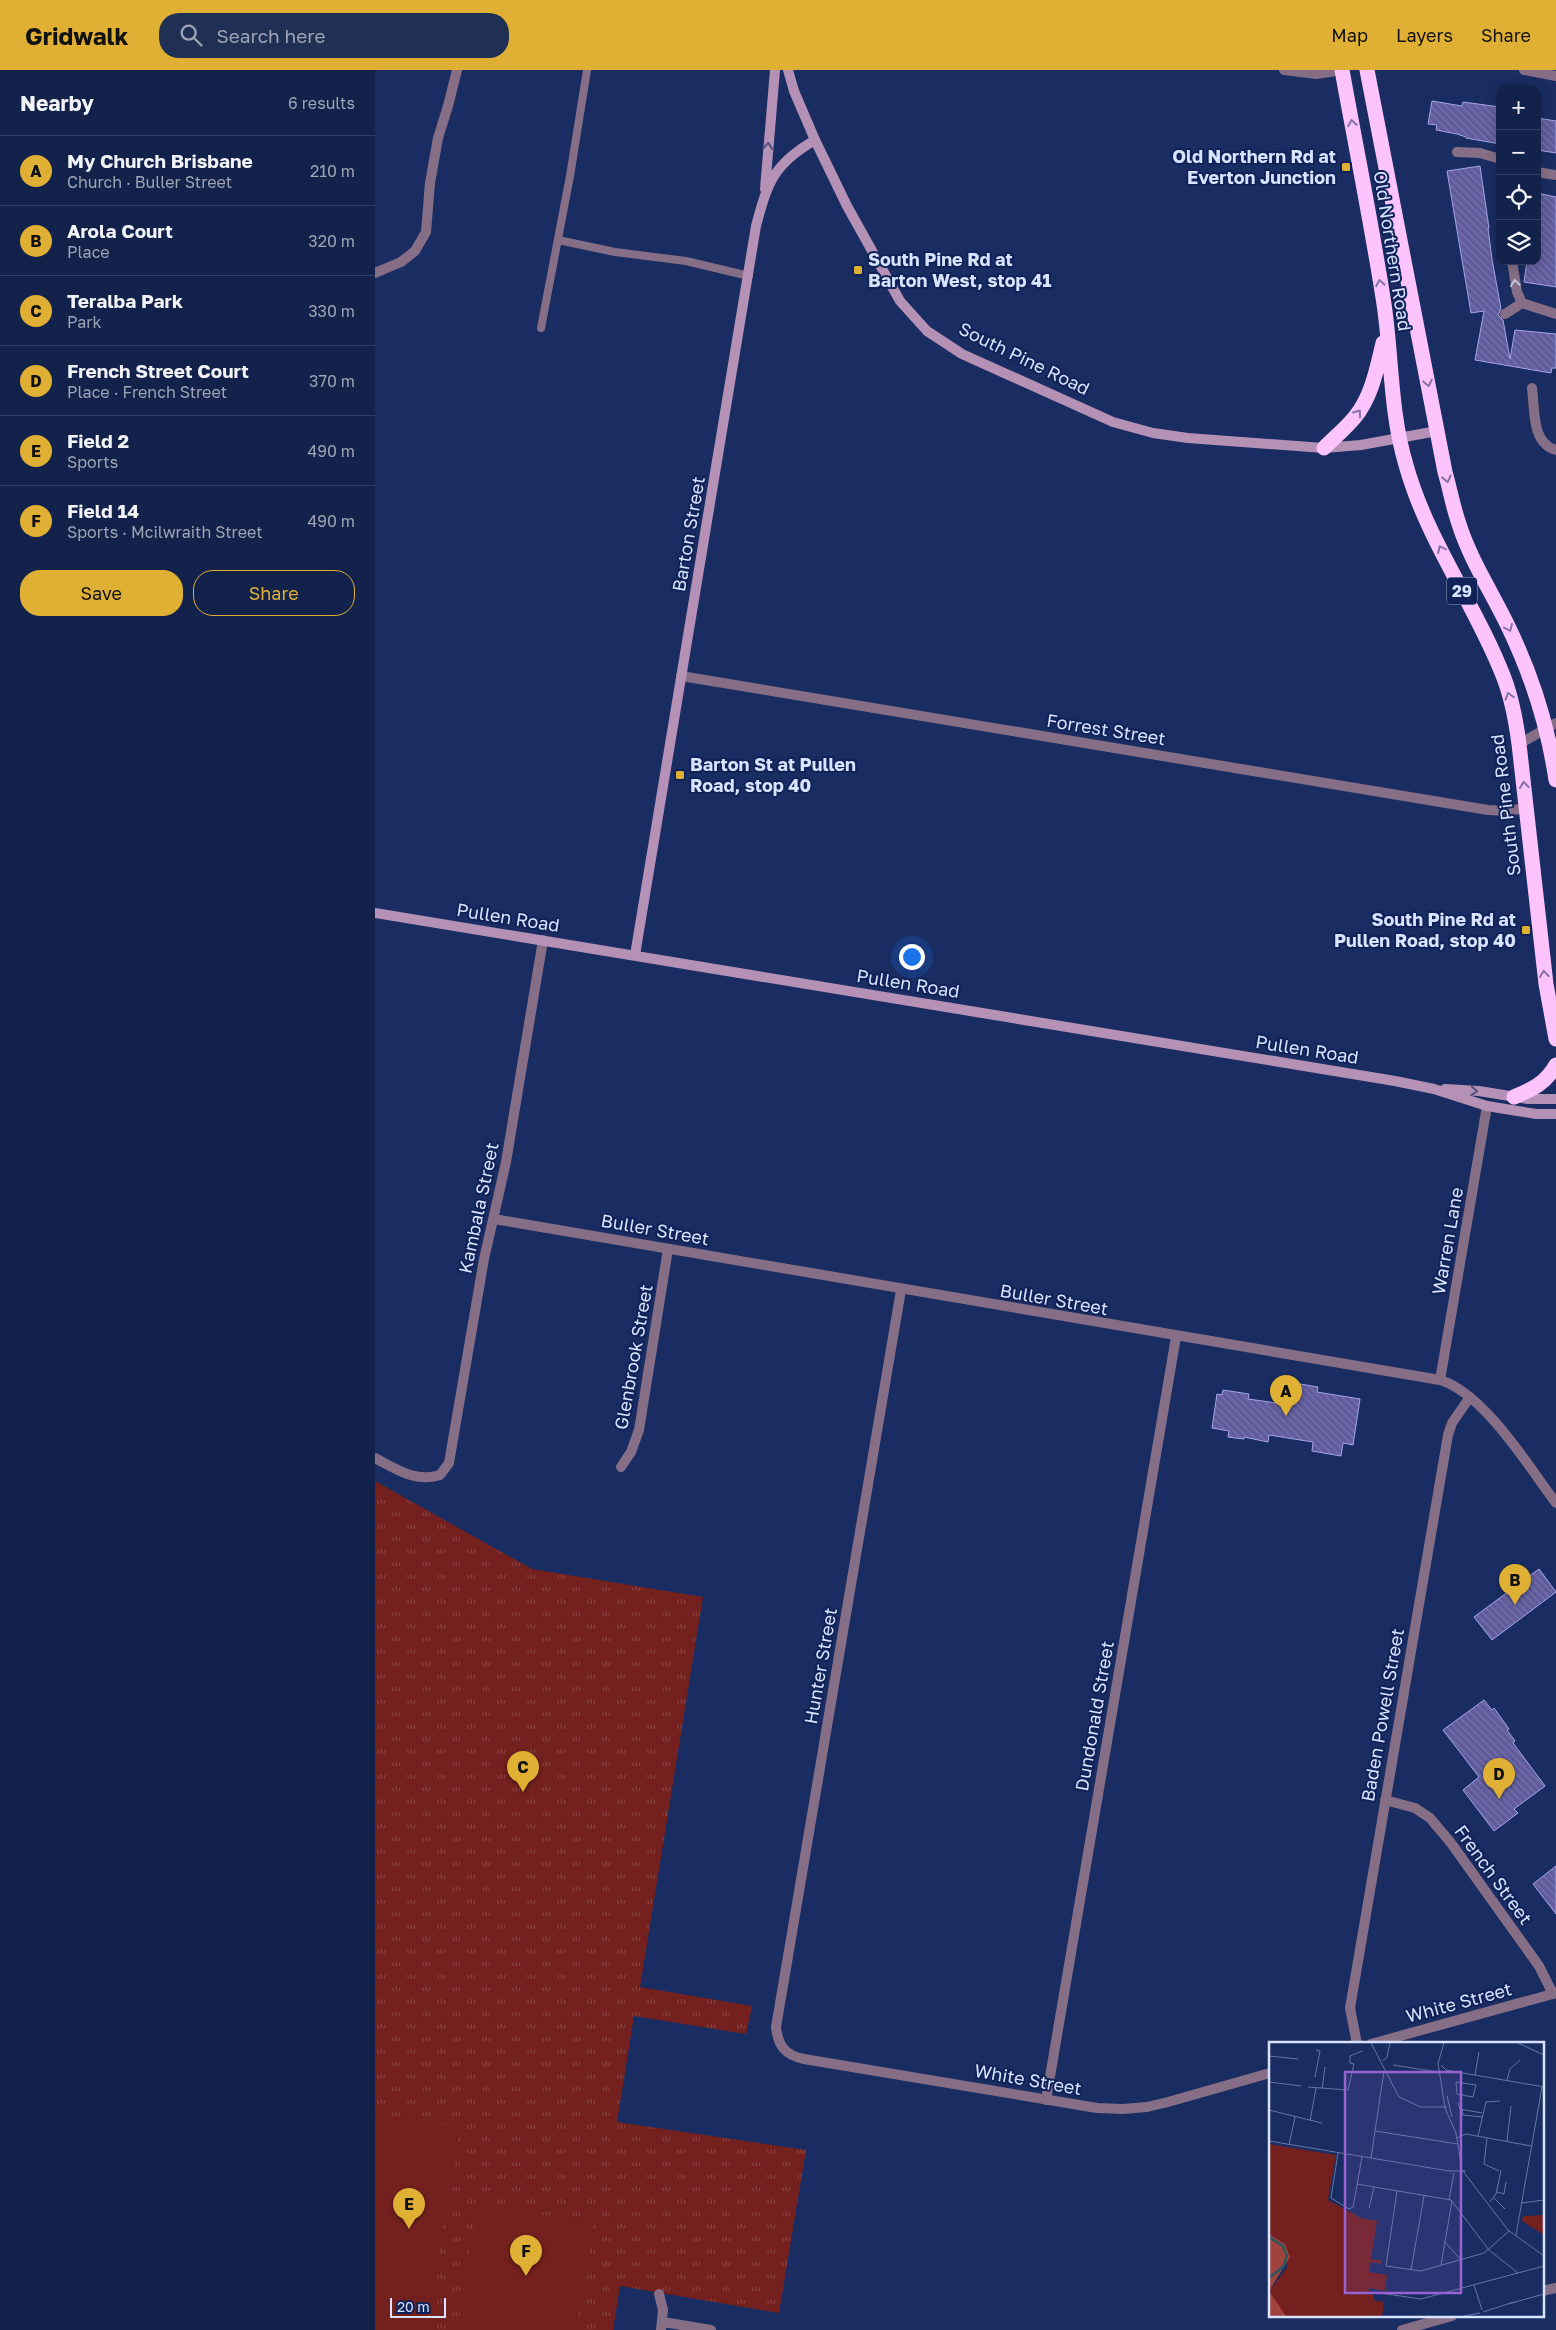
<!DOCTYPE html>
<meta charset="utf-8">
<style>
body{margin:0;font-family:"Golos Text",sans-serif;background:#202f54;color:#f1f3f6}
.controls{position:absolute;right:15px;top:15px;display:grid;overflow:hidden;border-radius:10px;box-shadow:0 2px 12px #0003}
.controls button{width:45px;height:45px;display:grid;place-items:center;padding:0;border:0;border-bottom:1px solid #323f62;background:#13224a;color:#f1f3f6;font:25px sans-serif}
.scale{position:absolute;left:15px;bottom:12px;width:56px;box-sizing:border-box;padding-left:5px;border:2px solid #d7e3ff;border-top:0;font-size:14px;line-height:18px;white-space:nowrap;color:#d7e3ff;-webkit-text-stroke:4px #102257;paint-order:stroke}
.you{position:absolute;left:536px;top:886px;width:18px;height:18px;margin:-12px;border:4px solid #fff;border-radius:50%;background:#1a73e8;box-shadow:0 0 0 8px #1a73e833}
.badge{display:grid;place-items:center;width:32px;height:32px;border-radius:50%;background:#e0b034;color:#111;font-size:16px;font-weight:700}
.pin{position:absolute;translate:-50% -41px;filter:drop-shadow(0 1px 2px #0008)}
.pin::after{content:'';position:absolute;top:26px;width:18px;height:15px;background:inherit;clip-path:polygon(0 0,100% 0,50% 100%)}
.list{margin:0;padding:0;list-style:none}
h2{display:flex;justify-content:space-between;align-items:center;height:65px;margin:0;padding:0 20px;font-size:21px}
h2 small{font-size:16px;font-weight:400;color:#9da4b5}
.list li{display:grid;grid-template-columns:32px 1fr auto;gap:15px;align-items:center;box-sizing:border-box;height:70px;padding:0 20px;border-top:1px solid #323f62}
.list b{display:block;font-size:19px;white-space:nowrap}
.list p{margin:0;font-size:16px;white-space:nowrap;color:#9da4b5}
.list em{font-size:16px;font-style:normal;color:#9da4b5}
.actions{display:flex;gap:10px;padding:15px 20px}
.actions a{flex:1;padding:11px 0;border:1px solid #e0b034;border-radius:20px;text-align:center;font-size:18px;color:#e0b034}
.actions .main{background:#e0b034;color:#111}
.icon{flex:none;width:28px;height:28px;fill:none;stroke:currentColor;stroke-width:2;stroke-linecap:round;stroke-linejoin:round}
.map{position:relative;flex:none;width:1181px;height:2260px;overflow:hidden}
header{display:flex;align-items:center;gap:30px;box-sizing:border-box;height:70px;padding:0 25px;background:#e0b034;color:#111}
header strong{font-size:24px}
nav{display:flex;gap:28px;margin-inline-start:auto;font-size:18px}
.search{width:350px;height:45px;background:#202f54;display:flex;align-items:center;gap:12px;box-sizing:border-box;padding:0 18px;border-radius:20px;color:#9da4b5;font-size:19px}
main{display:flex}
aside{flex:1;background:#13224a}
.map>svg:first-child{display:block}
.grass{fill:url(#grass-tufts)}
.pitch{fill:#74201e}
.building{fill:url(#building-back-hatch);stroke:#a7a4ea}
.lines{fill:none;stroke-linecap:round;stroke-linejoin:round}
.lane{stroke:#866f86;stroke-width:8}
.street{stroke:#866f86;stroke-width:10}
.secondary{stroke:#b691b6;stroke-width:10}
.highway{stroke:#fdc3fd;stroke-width:15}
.oneway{stroke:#8672aa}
.oneway2{stroke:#524e7d}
.oneway3{stroke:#c3c6e1}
.poi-dot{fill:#e0b034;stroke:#102257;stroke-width:2}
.labels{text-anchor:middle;stroke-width:4;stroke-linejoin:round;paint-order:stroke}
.shield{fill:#102257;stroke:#9ba9cd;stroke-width:1}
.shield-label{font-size:16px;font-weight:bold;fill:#d7e3ff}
.poi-label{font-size:18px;font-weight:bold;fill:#d7e3ff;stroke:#102257;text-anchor:end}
.street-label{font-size:18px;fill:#d7e3ff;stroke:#102257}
.inset-river{fill:none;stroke:#2b595e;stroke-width:2.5}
.inset-road{fill:none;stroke:#6576a1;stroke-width:1}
.view{fill:#9763d2;fill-opacity:0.15;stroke:#9763d2;stroke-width:2.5}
.inset-edge{fill:none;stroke:#d7e3ff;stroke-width:2.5}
</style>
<header>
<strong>Gridwalk</strong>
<div class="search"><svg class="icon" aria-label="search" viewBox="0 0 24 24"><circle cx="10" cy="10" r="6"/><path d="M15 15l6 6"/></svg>Search here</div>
<nav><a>Map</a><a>Layers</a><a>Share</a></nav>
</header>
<main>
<aside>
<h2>Nearby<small>6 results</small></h2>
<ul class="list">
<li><span class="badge">A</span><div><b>My Church Brisbane</b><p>Church · Buller Street</p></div><em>210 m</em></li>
<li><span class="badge">B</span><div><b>Arola Court</b><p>Place</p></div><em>320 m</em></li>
<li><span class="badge">C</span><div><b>Teralba Park</b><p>Park</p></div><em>330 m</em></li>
<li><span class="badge">D</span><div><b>French Street Court</b><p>Place · French Street</p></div><em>370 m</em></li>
<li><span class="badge">E</span><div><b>Field 2</b><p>Sports</p></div><em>490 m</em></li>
<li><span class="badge">F</span><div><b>Field 14</b><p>Sports · Mcilwraith Street</p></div><em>490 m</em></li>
</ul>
<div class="actions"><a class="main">Save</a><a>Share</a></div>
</aside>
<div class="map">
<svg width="1181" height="2260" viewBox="0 0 1181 2260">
<defs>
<pattern id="grass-tufts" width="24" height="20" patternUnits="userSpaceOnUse" patternTransform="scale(1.25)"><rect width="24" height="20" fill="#74201e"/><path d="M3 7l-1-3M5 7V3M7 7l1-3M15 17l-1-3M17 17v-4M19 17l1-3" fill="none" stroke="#874040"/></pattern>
<pattern id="building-back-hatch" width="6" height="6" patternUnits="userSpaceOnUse" patternTransform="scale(1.25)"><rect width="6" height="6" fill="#605b9b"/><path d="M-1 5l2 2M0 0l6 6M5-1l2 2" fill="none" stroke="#7672aa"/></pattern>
</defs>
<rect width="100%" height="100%" fill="#192d63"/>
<path class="grass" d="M 0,1411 L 157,1499 L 328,1527 L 265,1917 L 377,1936 L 371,1964 L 259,1946 L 242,2052 L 431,2080 L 404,2243 L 245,2216 L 238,2260 L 0,2260 Z"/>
<path class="pitch" d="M 0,2044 L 85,2058 L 51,2260 L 0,2260 Z
M 103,2134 L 219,2153 L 201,2260 L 82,2260 Z"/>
<path class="building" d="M 1057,31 L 1087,36 L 1088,32 L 1125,37 L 1125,74 L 1091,68 L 1091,67 L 1082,64 L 1061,60 L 1062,55 L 1053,54 Z
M 1162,48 L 1181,51 L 1181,83 L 1162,80 Z
M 1105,96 L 1114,158 L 1113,158 L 1117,189 L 1126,239 L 1123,245 L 1128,250 L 1135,289 L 1140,260 L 1181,264 L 1181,298 L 1177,298 L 1176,303 L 1100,290 L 1109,241 L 1096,243 L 1072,101 Z
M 1162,123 L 1181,127 L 1181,217 L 1149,212 L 1152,191 L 1162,191 Z
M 913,1312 L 943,1317 L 942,1322 L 985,1329 L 978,1375 L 968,1373 L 966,1386 L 937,1381 L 938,1372 L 894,1365 L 893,1372 L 869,1367 L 869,1369 L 853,1367 L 854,1361 L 837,1358 L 842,1324 L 847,1325 L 848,1320 L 874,1324 L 873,1329 L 909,1334 Z
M 1164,1499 L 1181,1522 L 1117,1570 L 1099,1547 Z
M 1109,1630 L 1117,1640 L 1119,1638 L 1134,1659 L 1132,1660 L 1140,1671 L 1138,1673 L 1170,1716 L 1139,1739 L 1143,1743 L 1119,1761 L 1088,1720 L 1104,1707 L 1068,1660 Z
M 1181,1796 L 1181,1844 L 1158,1814 Z"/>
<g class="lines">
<path class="lane" d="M 183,170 L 240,182 L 311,191 L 374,206
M 166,258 L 195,106 L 212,0"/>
<path class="street" d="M 909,0 L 941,4 L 967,0
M 1149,0 L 1181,6
M 1082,82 L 1105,83 L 1125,89
M 1162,102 L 1181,105
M 1137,191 L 1142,222 L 1147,233 L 1181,244
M 0,203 L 26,192 L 40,181 L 51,162 L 55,113 L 63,68 L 73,36 L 82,0
M 1130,244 L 1147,233
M 1157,318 C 1160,339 1156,373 1181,380
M 306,606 L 1113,740 L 1133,741 L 1151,738
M 1144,674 L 1181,653
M 119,1149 L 1065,1310 C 1109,1323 1154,1397 1181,1433
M 526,1220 L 401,1957 C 403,1976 410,1985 429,1989 L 722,2038 L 748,2039 L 772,2037 L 793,2032 L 895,2003
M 1065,1310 L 1112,1036
M 0,1388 C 21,1399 41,1413 65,1405 L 74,1393 L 109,1189 L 131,1092 L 168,870
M 246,1397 L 256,1382 L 264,1360 L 293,1179
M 1010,1730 L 1040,1738 L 1055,1748 L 1076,1773 L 1164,1896 L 1178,1924
M 982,1974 L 975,1938 L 1073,1365 L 1077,1353 L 1095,1327
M 996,1974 L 1181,1923
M 671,2030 L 801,1267
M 1167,2221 L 1181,2218
M 284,2224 L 288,2240 L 286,2260
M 288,2252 L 336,2260
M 1027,2260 L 1077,2246"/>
<path class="secondary" d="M 413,0 L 419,21 L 440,70 L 472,136 L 525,231 L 552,261 L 587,284 L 738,352 L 778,363 L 813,368 L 949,378 L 986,375 L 1062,361
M 390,119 L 400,0
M 0,843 L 1020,1011 L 1059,1019 L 1112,1036 L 1161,1044 L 1181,1044
M 260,885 L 381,156 C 393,111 399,94 440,70
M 1070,1019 L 1104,1021 L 1153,1029 L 1181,1029"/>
<path class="highway" d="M 967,0 C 981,78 997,156 1009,234 C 1017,288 1015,342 1031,395 C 1052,471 1101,535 1129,608 C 1137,629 1141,651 1144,674 L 1171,914 L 1181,969
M 992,0 L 1070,402 C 1075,419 1078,437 1084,454 C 1095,489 1116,521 1132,554 C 1156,603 1173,656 1181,710
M 949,378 C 959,368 971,358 980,347 C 997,326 1002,298 1008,273
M 1139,1027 C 1158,1019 1171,1013 1181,995"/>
</g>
<defs><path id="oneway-chevron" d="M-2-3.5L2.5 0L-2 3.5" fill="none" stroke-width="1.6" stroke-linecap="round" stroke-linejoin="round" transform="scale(1.25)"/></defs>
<g class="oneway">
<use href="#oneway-chevron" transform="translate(977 53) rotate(-100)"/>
<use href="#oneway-chevron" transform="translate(1005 213) rotate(-100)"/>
<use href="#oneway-chevron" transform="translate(1053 313) rotate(79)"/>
<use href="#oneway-chevron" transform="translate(983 343) rotate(-54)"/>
<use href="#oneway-chevron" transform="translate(1072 409) rotate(76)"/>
<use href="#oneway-chevron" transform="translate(1066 479) rotate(-116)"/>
<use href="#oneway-chevron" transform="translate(1134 558) rotate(65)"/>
<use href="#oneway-chevron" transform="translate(1134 626) rotate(-106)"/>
<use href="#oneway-chevron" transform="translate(1149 715) rotate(-96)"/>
<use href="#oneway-chevron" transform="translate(1169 904) rotate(-97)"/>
</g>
<g class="oneway2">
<use href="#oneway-chevron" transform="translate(393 76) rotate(-85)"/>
<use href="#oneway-chevron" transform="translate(1099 1021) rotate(4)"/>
</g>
<use class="oneway3" href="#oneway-chevron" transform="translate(1140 213) rotate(-98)"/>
<g class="poi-dot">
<rect x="966" y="92" width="10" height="10" rx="2.5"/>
<rect x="478" y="195" width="10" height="10" rx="2.5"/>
<rect x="300" y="700" width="10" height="10" rx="2.5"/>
<rect x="1146" y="855" width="10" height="10" rx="2.5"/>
</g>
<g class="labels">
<rect class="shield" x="1072" y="507.5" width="30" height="27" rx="4"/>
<g class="shield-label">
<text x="1087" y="527">29</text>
</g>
<g class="poi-label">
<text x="961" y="93">Old Northern Rd at<tspan x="961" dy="21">Everton Junction</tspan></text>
<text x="493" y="196" text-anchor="start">South Pine Rd at<tspan x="493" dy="21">Barton West, stop 41</tspan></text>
<text x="315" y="701" text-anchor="start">Barton St at Pullen<tspan x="315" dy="21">Road, stop 40</tspan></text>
<text x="1141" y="856">South Pine Rd at<tspan x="1141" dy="21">Pullen Road, stop 40</tspan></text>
</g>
<g class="street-label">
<text transform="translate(1017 181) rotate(81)" y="6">Old Northern Road</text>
<text transform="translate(649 289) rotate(26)" y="6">South Pine Road</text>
<text transform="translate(314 464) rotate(-80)" y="6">Barton Street</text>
<text transform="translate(731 660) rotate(9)" y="6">Forrest Street</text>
<text transform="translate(1131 735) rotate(-97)" y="6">South Pine Road</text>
<text transform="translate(133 848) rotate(9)" y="6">Pullen Road</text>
<text transform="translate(533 914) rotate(9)" y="6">Pullen Road</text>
<text transform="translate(932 980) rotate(9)" y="6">Pullen Road</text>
<text transform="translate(104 1138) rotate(-78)" y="6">Kambala Street</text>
<text transform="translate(280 1160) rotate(10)" y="6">Buller Street</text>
<text transform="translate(1073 1171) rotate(-80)" y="6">Warren Lane</text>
<text transform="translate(679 1230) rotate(10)" y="6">Buller Street</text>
<text transform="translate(259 1287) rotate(-80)" y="6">Glenbrook Street</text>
<text transform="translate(446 1596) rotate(-80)" y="6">Hunter Street</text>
<text transform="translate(1008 1645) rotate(-80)" y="6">Baden Powell Street</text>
<text transform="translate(720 1646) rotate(-80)" y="6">Dundonald Street</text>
<text transform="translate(1118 1805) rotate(54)" y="6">French Street</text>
<text transform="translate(1084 1933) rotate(-15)" y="6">White Street</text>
<text transform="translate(653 2010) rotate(10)" y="6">White Street</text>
</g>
</g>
<g transform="translate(894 1972)">
<rect width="275" height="275" fill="#192d63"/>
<path d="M 0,102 L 67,113 L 59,158 L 92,176 L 108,179 L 102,217 L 113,219 L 113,222 L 102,220 L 100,230 L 118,233 L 116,249 L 101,246 L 99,252 L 105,253 L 104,258 L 115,260 L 113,274 L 17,274 L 12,270 L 0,249 L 18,226 L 16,202 L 0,192 ZM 275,173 L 275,193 L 253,179 L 254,174 Z" fill="#74201e"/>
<path d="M 0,192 L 16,202 L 21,215 L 0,249 L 17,274 L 0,274 Z" fill="#a2423d"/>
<path d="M 22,171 L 48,178 L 44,191 L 18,184 ZM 54,176 L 67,180 L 62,199 L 49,195 ZM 39,198 L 64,203 L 60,219 L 36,214 ZM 43,222 L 61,225 L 57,254 L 38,251 ZM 66,228 L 85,231 L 80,258 L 62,255 ZM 86,238 L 98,240 L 95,260 L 83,258 ZM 36,253 L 57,257 L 55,270 L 34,266 ZM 61,258 L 82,261 L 80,270 L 59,267 Z" fill="#74201e"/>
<path class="inset-river" d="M 0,195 L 14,204 L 18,214 L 14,225 L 0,236"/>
<path class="inset-road" d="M 102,1 L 130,55 L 152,65 L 178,65M 175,1 L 169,21 L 176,66 L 187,91 L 193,128 L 239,188 L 275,214M 249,1 L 275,13M 0,14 L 29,17M 114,19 L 118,15 L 121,1M 124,23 L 169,30M 172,23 L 177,28 L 275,45M 206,33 L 210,10M 46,35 L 51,9 L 47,8M 238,38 L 241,27 L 251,18M 0,40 L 32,44M 187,40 L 207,43 L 204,55 L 188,52 ZM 39,45 L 79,48 L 85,22 L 81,21 L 81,14 L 93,9M 53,47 L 56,25M 178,54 L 183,75M 189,61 L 191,67 L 213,71M 193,67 L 194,73 L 213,75M 0,68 L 53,81M 41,79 L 47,46M 106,89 L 189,102M 209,94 L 217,60 L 231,59M 188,96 L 197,92 L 262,104M 218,96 L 215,122 L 230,129M 0,99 L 180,129 L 197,129M 238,99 L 242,64M 20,103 L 26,75M 69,111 L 62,156 L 80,167 L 84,165 L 93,115M 102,116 L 115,29M 88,142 L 182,158 L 220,208 L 249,231M 128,149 L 117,224 L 152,229 L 215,211 L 240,189M 228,150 L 235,152 L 237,140M 225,156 L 236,167M 180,158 L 185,131M 221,160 L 227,152 L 232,128M 253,161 L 275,158M 100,166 L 105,145M 247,193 L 273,45M 175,199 L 192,218M 172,223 L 183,159M 142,228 L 155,154M 205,243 L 213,268M 104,250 L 152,257 L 275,224M 239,262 L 275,252M 214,270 L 245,260M 195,274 L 211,271"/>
<path class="view" d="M 76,30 L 192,30 L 192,251 L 76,251 Z"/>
<rect width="275" height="275" class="inset-edge"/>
</g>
</svg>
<div class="controls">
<button>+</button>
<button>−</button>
<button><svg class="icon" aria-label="locate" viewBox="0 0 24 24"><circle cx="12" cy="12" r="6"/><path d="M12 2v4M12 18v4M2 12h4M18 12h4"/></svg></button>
<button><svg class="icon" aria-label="layers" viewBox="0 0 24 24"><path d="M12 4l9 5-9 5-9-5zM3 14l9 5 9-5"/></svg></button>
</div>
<div class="scale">20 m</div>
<div class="you"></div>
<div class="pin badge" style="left:911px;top:1346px">A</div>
<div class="pin badge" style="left:1140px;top:1535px">B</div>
<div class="pin badge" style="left:148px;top:1722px">C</div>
<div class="pin badge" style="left:1124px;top:1729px">D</div>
<div class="pin badge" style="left:34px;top:2159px">E</div>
<div class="pin badge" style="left:151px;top:2206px">F</div>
</div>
</main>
